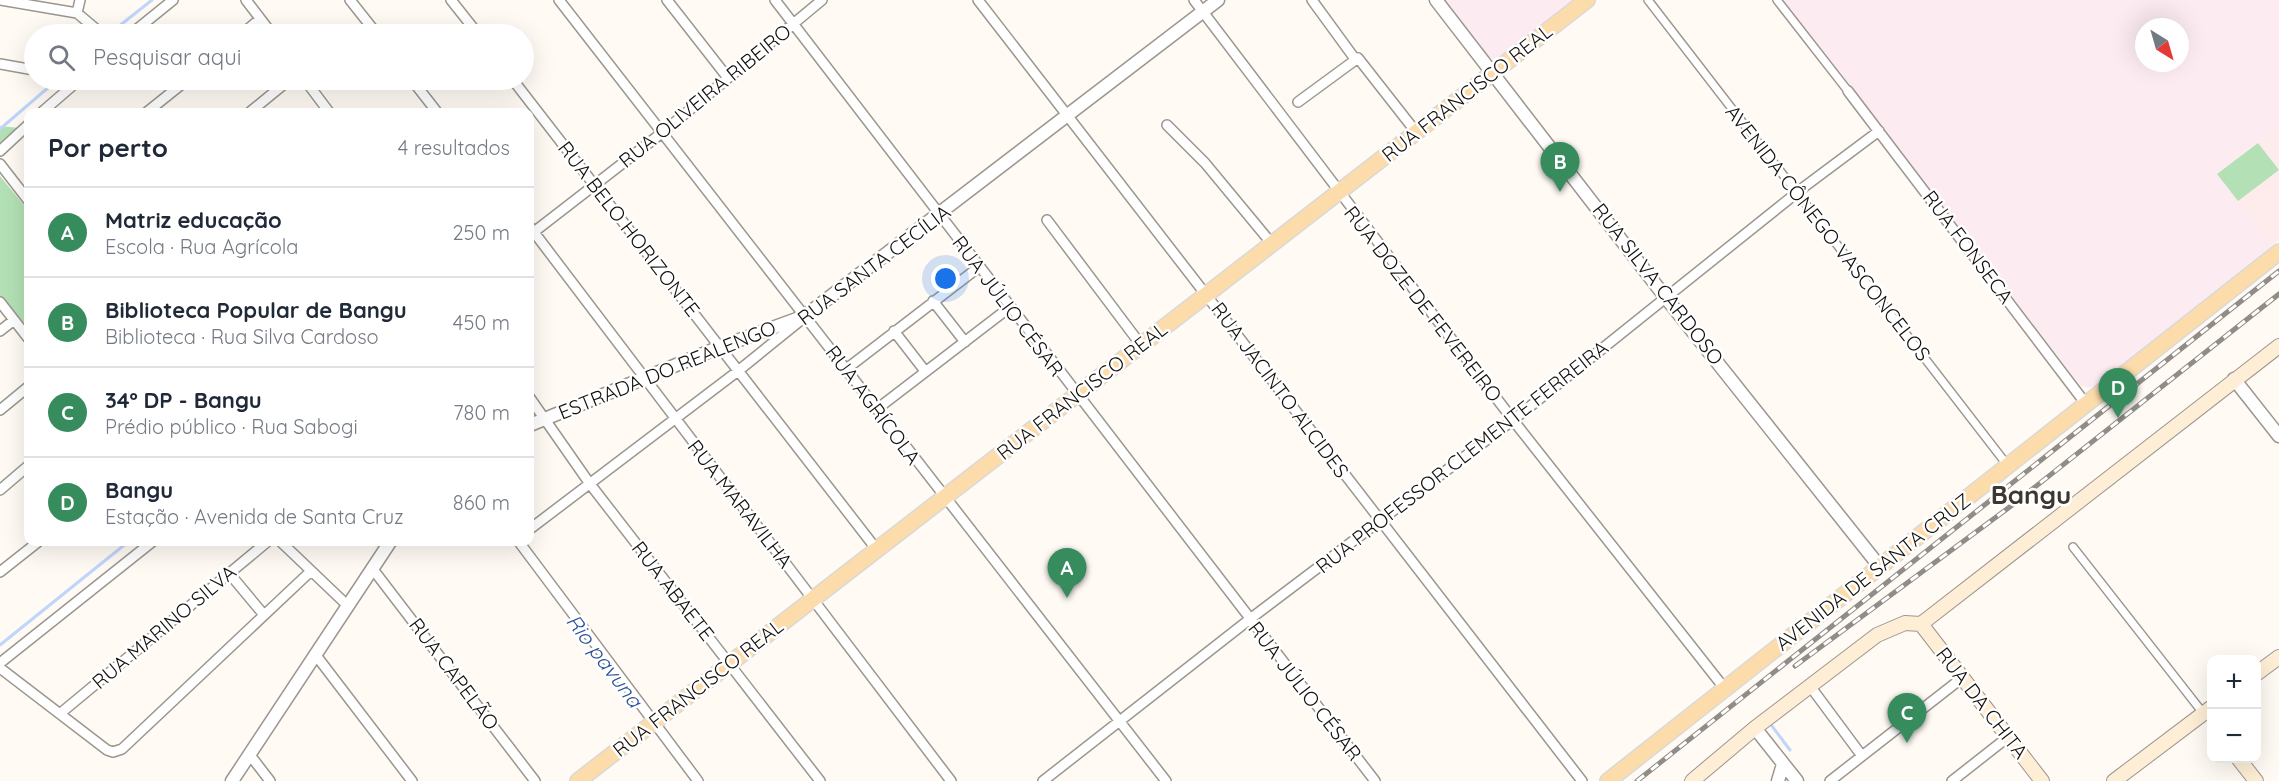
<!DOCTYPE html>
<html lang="pt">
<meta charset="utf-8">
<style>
body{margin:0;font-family:Quicksand,sans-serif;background:#f6f6f7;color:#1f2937}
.controls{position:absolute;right:18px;bottom:18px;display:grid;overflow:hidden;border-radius:12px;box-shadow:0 6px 24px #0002}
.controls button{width:54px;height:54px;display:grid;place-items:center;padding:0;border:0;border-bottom:2px solid #e0e1e3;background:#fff;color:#1f2937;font:30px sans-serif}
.compass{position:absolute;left:2135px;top:18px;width:54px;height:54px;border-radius:50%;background:#fff;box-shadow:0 6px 24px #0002;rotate:143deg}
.you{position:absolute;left:946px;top:279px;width:21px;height:21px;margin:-15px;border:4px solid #fff;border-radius:50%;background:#1a73e8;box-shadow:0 0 0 9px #1a73e833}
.badge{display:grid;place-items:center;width:39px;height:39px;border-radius:50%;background:#378c5e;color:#fff;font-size:20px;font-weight:700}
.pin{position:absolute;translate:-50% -50px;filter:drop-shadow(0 2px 3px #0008)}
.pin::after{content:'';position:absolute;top:32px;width:21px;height:18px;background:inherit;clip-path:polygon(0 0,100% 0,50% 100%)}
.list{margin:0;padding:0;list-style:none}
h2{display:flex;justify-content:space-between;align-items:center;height:78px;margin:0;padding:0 24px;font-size:26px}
h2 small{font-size:20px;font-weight:400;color:#747a83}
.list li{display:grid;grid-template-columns:39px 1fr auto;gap:18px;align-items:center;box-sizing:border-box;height:90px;padding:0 24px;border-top:2px solid #e0e1e3}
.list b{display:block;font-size:22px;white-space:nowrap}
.list p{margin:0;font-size:20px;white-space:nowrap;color:#747a83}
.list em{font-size:20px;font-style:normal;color:#747a83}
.icon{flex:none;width:33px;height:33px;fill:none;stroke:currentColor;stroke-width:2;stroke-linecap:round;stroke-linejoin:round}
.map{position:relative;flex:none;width:2279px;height:781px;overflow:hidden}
.search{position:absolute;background:#fff;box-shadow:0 6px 24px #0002;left:24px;top:24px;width:510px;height:66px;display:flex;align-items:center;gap:15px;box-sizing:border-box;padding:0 21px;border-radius:33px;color:#747a83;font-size:22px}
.panel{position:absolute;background:#fff;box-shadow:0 6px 24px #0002;left:24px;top:108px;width:510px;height:438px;border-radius:12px}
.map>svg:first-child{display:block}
.commercial{fill:#fcecf1;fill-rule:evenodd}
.education{fill:#fdeceb}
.green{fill:#b3e1b5}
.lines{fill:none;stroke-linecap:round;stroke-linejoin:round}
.stream{stroke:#bfd5fa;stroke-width:3}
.pedestrian-casing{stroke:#9c968f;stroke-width:10}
.minor-casing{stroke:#9c968f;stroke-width:12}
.tertiary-casing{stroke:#9c968f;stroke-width:15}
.secondary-casing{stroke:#9c968f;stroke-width:16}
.primary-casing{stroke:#d9d9d8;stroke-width:18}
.pedestrian{stroke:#fff;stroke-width:7}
.minor{stroke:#fff;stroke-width:9}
.tertiary{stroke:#fff;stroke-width:12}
.secondary{stroke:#feeed5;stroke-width:14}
.primary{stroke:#fddcab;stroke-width:15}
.rail-casing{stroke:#908c88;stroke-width:5}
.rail{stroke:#fff;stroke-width:3;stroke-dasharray:9;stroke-linecap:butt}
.labels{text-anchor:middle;stroke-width:5;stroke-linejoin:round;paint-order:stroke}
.street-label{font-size:20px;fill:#12100d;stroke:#fff}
.water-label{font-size:21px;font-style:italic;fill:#295299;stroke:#fff}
.district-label{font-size:26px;font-weight:bold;fill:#3c3731;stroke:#fff}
</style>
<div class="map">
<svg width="2279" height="781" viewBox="0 0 2279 781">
<rect width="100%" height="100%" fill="#fffaf4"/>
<path class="commercial" d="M 1442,0 L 1577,0 L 1501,58 L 1495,59 L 1486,56 Z
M 1782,0 L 2279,0 L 2279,126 L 2217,173 L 2273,245 L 2096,386 L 2089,388 L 2081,386 ZM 2144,27 L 2180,27 L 2180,63 L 2144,63 Z"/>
<path class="education" d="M 2279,126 L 2279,240 L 2273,245 L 2217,173 Z"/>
<path class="green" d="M 0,126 L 19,128 L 0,145 Z
M 2258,143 L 2279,170 L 2238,201 L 2217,174 Z
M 0,176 L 28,210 L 28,332 L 0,297 Z"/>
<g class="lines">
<path class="stream" d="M 109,34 L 152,0
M 0,129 L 57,80
M 0,645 L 128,542
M 1772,726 L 1790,750"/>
<defs>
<path id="pedestrian" d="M 1648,0 L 2008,466
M 1777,0 L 1848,91
M 2073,547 L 2203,713"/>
<path id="minor" d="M 0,0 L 77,13 L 102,34
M 246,0 L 272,34
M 350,0 L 377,34
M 451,0 L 478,34
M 559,0 L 1166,781
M 667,0 L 728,78
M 775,0 L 1375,781
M 978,0 L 1582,781
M 1194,0 L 1513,420 L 1725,689
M 1312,0 L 1355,59
M 77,13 L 80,0
M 131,34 L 173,0
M 242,34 L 260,19
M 0,64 L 34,70
M 305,80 L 329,112
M 412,80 L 437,112
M 513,80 L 877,550
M 1848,91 L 2086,404
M 1298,102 L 1358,58 L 1416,132
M 42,112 L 79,80
M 147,112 L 187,80
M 250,112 L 289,80
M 1167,125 L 1205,163 L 1272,244
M 0,151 L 28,125
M 0,164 L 28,200
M 1047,220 L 1141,345
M 530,227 L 951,781
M 530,235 L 663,132 L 822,0
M 933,301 L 965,342
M 0,302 L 28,338
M 0,331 L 14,320
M 894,331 L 925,371
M 845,370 L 979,267
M 530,398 L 590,484 L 820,781
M 877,409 L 1010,307
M 0,410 L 28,387
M 0,490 L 28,466
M 530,529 L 738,371 L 801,320
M 281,542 L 347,605
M 519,542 L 698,781
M 372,568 L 535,781
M 0,572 L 38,542
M 229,573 L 264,615
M 315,654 L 412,781
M 0,663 L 152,542
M 0,668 L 107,750 L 113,752 L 122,749 L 311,571
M 1810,686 L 1862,756
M 62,712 L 267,542
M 250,755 L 270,781
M 1043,781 L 1250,619 L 1513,420 L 1804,187 L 1879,131
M 1830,781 L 1962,678
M 1952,781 L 2008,737"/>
<path id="tertiary" d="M 1436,0 L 1666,298 L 1880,567
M 2234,379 L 2279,436
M 530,425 L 720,347 L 805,316 L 1218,0
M 1755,728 L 1797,781
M 232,781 L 390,542
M 1778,781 L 1783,764"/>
<path id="secondary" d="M 1921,624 L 2042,781
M 2256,674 L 2279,657
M 2238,758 L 2256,781
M 1692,781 L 1755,728 L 1877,635 L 1905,623 L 1921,624 L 2279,346
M 2114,781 L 2212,707"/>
<path id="primary" d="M 578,781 L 1587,0
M 1608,781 L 2279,252"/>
</defs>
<use href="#pedestrian" class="pedestrian-casing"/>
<use href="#minor" class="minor-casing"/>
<use href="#tertiary" class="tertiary-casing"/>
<use href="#secondary" class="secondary-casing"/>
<use href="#primary" class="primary-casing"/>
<use href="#pedestrian" class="pedestrian"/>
<use href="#minor" class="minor"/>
<use href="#tertiary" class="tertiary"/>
<use href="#secondary" class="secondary"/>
<use href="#primary" class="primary"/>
<defs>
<path id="rail" d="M 1795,666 L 2011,506 L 2279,294
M 1637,781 L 2279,271"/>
</defs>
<use href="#rail" class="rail-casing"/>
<use href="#rail" class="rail"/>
</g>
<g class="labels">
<g class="street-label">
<text transform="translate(1467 93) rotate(-38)" y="7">RUA FRANCISCO REAL</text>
<text transform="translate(705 96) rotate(-39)" y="7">RUA OLIVEIRA RIBEIRO</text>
<text transform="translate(629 229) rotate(52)" y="7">RUA BELO HORIZONTE</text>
<text transform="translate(1828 233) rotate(52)" y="7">AVENIDA CÔNEGO VASCONCELOS</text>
<text transform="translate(1968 247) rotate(53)" y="7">RUA FONSECA</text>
<text transform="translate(874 265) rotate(-37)" y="7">RUA SANTA CECÍLIA</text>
<text transform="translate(1658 284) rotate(52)" y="7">RUA SILVA CARDOSO</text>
<text transform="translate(1423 304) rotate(52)" y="7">RUA DOZE DE FEVEREIRO</text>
<text transform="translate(1008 306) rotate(53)" y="7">RUA JÚLIO CÉSAR</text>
<text transform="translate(667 370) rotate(-22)" y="7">ESTRADA DO REALENGO</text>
<text transform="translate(1280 390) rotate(53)" y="7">RUA JACINTO ALCIDES</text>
<text transform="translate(1082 391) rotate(-38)" y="7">RUA FRANCISCO REAL</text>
<text transform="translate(873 405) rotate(53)" y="7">RUA AGRÍCOLA</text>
<text transform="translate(1462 457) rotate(-38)" y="7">RUA PROFESSOR CLEMENTE FERREIRA</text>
<text transform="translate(740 504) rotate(52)" y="7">RUA MARAVILHA</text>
<text transform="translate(1873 572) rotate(-38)" y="7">AVENIDA DE SANTA CRUZ</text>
<text transform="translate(673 591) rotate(52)" y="7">RUA ABAETE</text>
<text transform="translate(164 627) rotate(-40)" y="7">RUA MARINO SILVA</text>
<text transform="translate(454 674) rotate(53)" y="7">RUA CAPELÃO</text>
<text transform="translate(698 688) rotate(-38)" y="7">RUA FRANCISCO REAL</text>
<text transform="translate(1305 691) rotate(52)" y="7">RUA JÚLIO CÉSAR</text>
<text transform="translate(1982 703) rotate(52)" y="7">RUA DA CHITA</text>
</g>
<g class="water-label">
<text transform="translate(604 661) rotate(53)" y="7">Rio pavuna</text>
</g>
<g class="district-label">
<text x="2031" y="504">Bangu</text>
</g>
</g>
</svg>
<div class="controls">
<button>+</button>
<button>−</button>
</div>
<svg class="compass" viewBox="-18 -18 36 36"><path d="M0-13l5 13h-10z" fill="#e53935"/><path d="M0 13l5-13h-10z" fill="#747a83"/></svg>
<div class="you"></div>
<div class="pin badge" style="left:1067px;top:598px">A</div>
<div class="pin badge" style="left:1560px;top:192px">B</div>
<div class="pin badge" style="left:1907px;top:743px">C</div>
<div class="pin badge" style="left:2118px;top:418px">D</div>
<div class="search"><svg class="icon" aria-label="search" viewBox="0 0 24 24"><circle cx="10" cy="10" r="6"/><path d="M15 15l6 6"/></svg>Pesquisar aqui</div>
<section class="panel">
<h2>Por perto<small>4 resultados</small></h2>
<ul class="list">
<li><span class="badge">A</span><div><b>Matriz educação</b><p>Escola · Rua Agrícola</p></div><em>250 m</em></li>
<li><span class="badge">B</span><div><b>Biblioteca Popular de Bangu</b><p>Biblioteca · Rua Silva Cardoso</p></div><em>450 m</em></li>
<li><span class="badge">C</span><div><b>34º DP - Bangu</b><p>Prédio público · Rua Sabogi</p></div><em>780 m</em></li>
<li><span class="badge">D</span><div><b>Bangu</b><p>Estação · Avenida de Santa Cruz</p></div><em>860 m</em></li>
</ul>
</section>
</div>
